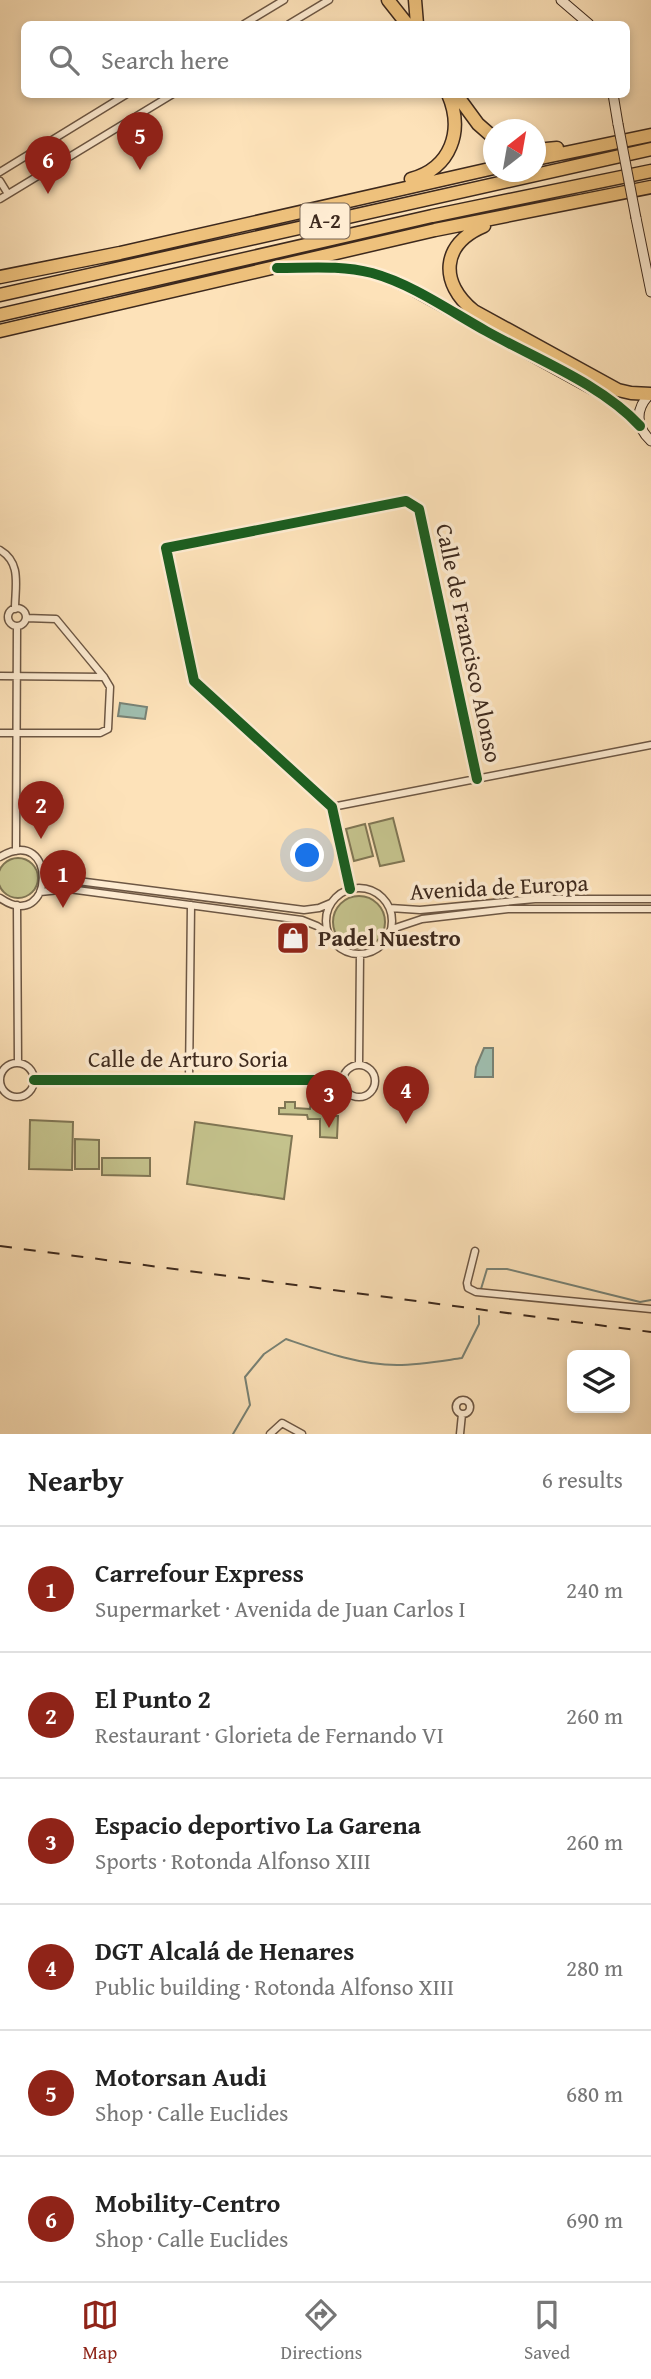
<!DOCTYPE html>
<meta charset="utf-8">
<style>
body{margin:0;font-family:"Gentium Book Plus",serif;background:#f6f6f6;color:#222}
.controls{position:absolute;right:21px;bottom:21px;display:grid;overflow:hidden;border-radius:10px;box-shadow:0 4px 10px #0003}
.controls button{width:63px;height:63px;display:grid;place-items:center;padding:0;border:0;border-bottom:2px solid #e0e0e0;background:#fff;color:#222;font:35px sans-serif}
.compass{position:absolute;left:483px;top:119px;width:63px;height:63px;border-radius:50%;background:#fff;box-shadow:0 4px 10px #0003;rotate:31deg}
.you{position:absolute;left:308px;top:856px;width:24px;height:24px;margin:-18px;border:5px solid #fff;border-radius:50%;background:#1a73e8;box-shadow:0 0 0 10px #1a73e833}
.badge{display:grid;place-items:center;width:46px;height:46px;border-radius:50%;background:#8f2418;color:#fff;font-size:23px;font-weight:700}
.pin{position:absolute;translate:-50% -58px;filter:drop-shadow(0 2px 4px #0008)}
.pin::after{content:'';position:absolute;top:37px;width:24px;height:21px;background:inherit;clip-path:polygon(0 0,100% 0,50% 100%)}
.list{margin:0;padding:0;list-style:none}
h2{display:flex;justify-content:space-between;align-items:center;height:91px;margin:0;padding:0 28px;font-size:30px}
h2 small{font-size:23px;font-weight:400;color:#767676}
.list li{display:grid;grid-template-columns:46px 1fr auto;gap:21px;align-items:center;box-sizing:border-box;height:126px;padding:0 28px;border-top:2px solid #e0e0e0}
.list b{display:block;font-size:26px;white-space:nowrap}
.list p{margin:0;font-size:23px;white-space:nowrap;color:#767676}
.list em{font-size:23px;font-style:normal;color:#767676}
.icon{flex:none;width:38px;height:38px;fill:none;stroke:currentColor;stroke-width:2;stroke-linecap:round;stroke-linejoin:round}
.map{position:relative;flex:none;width:651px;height:1434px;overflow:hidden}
.search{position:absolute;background:#fff;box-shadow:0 4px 10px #0003;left:21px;right:21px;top:21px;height:77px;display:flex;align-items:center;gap:18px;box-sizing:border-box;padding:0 24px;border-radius:10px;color:#767676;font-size:26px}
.sheet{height:847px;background:#fff}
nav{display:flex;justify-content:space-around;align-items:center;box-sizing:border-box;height:98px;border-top:2px solid #e0e0e0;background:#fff;font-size:19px;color:#767676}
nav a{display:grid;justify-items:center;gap:4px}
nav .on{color:#8f2418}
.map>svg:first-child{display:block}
.green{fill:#c4c28c;stroke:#807654;stroke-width:2}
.water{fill:#9fbeaf;stroke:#788275;stroke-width:2}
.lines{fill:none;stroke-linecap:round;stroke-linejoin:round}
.stream{stroke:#788275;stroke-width:2}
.street-casing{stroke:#6d5744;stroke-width:9}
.secondary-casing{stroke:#3d291d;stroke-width:11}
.highway-casing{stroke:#3d291d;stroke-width:15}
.street{stroke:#feecd2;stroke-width:6}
.secondary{stroke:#feecd2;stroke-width:9}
.highway{stroke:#eec17c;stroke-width:12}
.rail{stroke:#3d291d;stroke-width:2;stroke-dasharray:12 12;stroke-linecap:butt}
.secondary-bridge-casing{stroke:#3d291d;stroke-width:11;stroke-linecap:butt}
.secondary-bridge{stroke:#feecd2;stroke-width:9}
.cycleway-casing{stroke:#feecd2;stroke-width:15}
.cycleway{stroke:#1b5e20;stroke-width:10}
.labels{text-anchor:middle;stroke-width:7;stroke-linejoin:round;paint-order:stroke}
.shield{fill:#feecd2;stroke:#776453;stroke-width:2}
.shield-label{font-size:21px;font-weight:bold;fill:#3d291d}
.street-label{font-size:23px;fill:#3d291d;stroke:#feecd2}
.poi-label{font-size:23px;font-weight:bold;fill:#3d291d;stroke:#feecd2;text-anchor:start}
</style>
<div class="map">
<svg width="651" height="1434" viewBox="0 0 651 1434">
<rect width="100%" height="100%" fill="#fde2b9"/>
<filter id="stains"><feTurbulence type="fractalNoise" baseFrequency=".00286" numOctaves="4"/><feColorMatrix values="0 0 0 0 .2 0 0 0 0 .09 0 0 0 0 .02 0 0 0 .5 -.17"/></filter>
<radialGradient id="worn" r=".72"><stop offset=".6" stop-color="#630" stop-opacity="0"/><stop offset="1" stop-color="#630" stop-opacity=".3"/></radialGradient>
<path class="green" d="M 393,818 L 404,861 L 380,866 L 369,824 Z
M 365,824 L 373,856 L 354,861 L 346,829 Z
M-2 878a20 20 0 1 1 40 0a20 20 0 1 1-40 0Z
M333 922a26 26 0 1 1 52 0a26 26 0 1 1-52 0Z
M 285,1102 L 295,1102 L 295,1108 L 310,1109 L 311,1102 L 320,1102 L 321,1106 L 327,1106 L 332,1116 L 338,1116 L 337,1138 L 320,1137 L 320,1119 L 308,1119 L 307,1115 L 279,1114 L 279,1108 L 285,1108 Z
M 30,1120 L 73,1122 L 72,1170 L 29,1169 Z
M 195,1122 L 292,1136 L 284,1199 L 187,1184 Z
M 75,1139 L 99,1140 L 99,1169 L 75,1169 Z
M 102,1158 L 150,1158 L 150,1176 L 102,1175 Z"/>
<path class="water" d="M 120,703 L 147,707 L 145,719 L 118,716 Z
M 484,1048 L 493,1048 L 493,1077 L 475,1077 L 476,1067 Z"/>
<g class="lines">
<path class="stream" d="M 481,1289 L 487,1269 L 507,1269 L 640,1302 L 651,1300
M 233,1434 L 250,1405 L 245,1377 L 264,1354 L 286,1339 C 321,1351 359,1365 397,1365 C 419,1365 441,1361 462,1358 L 479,1324 L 479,1316"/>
<defs>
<path id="street" d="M 244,24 L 284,0
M 289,24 L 329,0
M 0,172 L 127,94
M 0,181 L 8,194
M 0,199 L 173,94
M 0,550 C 22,563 15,586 15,609
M8 617a9 9 0 1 1 18 0a9 9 0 1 1-18 0Z
M 0,676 L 104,677
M 0,733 L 100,733 L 108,729 L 110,687 L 104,677 L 56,619 L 26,618
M 332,807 L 651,745
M 16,851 L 17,627
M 0,857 C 59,822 55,936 0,898
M 43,870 L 70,880 L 304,910 L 319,908 L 331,903
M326 921a33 33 0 1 1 66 0a33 33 0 1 1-66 0Z
M 350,889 L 332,807 L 194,681 L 166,548 L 406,501 L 419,509 L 477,779
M 40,892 L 69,889 L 302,920 L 317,926 L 329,934
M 17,905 L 18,1063
M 390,908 L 420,910 L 535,899 L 651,899
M 392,929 L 422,919 L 508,909 L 651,909
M0 1080a17 17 0 1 1 34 0a17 17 0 1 1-34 0Z
M 359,1064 L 360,954
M343 1081a16 16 0 1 1 32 0a16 16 0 1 1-32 0Z
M 34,1080 L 342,1080
M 189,1080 L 191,905
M 475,1251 L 467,1283 L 468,1288 L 476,1292 L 651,1309
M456 1407a7 7 0 1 1 14 0a7 7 0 1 1-14 0Z
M 270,1434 L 282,1423 L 302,1434
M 460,1434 L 462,1414"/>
<path id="secondary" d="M 561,0 L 589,24
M 613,94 L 618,124
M 636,218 L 651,292
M 289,268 C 302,268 315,266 328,266 C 357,266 382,277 407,288 L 612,401 L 640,426
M 651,393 C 635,408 635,426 651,441"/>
<path id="highway" d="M 388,0 L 407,24
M 415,0 L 417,24
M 456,94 L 478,124 L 494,138
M 536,150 L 557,148
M 536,159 L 651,135
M 411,179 C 451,168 464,131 448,94
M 484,226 C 441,244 439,283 474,311 L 618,390 L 631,393 L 651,394
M 0,277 L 120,253 L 494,168
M 0,295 L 651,149
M 0,315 L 432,216 L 651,171
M 0,331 L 435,230 L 651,187"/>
</defs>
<use href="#street" class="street-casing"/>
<use href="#secondary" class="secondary-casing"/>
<use href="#highway" class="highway-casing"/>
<use href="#street" class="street"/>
<use href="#secondary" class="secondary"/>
<use href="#highway" class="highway"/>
<path class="rail" d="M 0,1246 L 651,1332"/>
<defs>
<path id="secondary-bridge" d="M 618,124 L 636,218"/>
</defs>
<use href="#secondary-bridge" class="secondary-bridge-casing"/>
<use href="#secondary-bridge" class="secondary-bridge"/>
<defs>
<path id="cycleway" d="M 277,268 C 310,268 340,265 372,273 C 412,284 450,311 486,331 C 536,359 601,384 640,426
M 350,889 L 332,807 L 194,681 L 166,548 L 406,501 L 419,509 L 477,779
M 34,1080 L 342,1080"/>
</defs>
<use href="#cycleway" class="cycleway-casing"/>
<use href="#cycleway" class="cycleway"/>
</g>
<defs>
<symbol id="shop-square" viewBox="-11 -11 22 22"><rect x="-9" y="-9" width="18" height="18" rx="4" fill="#8f2418" stroke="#feecd2"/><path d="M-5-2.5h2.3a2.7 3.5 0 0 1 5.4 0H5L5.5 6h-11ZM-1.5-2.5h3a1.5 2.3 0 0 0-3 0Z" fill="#fff"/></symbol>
</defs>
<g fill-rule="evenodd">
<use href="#shop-square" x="274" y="919" width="38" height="38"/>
</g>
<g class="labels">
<rect class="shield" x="300.5" y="203.5" width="49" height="35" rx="5"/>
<g class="shield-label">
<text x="325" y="228">A-2</text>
</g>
<g class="street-label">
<text transform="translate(469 643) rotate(78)" y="8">Calle de Francisco Alonso</text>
<text transform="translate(499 887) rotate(-3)" y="8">Avenida de Europa</text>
<text x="188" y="1067">Calle de Arturo Soria</text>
</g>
<g class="poi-label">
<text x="318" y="946">Padel Nuestro</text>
</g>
</g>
<rect width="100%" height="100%" filter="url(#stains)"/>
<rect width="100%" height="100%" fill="url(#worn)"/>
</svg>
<div class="controls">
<button><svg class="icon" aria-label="layers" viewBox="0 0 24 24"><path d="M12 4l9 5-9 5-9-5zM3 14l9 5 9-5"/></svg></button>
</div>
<svg class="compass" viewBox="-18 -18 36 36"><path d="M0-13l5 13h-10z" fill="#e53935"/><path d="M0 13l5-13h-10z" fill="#767676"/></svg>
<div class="you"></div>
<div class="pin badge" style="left:63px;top:908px">1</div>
<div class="pin badge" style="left:41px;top:839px">2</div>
<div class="pin badge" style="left:329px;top:1128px">3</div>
<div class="pin badge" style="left:406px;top:1124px">4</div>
<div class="pin badge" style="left:140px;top:170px">5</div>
<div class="pin badge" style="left:48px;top:194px">6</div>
<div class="search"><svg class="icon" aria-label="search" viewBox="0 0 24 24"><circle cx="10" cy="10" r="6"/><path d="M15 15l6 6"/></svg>Search here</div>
</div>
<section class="sheet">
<h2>Nearby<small>6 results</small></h2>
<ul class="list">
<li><span class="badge">1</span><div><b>Carrefour Express</b><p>Supermarket · Avenida de Juan Carlos I</p></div><em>240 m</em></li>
<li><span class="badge">2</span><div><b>El Punto 2</b><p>Restaurant · Glorieta de Fernando VI</p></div><em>260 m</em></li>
<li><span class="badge">3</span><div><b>Espacio deportivo La Garena</b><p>Sports · Rotonda Alfonso XIII</p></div><em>260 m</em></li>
<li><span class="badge">4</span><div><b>DGT Alcalá de Henares</b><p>Public building · Rotonda Alfonso XIII</p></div><em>280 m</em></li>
<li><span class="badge">5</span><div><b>Motorsan Audi</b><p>Shop · Calle Euclides</p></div><em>680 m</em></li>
<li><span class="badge">6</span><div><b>Mobility-Centro</b><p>Shop · Calle Euclides</p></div><em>690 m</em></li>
</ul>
</section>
<nav>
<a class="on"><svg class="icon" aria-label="map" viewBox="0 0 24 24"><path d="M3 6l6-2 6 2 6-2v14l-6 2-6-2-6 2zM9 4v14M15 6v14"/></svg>Map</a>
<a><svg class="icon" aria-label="directions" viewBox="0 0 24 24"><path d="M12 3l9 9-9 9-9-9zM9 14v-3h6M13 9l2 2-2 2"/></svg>Directions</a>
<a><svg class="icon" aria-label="saved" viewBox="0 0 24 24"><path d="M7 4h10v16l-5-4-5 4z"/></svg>Saved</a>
</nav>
